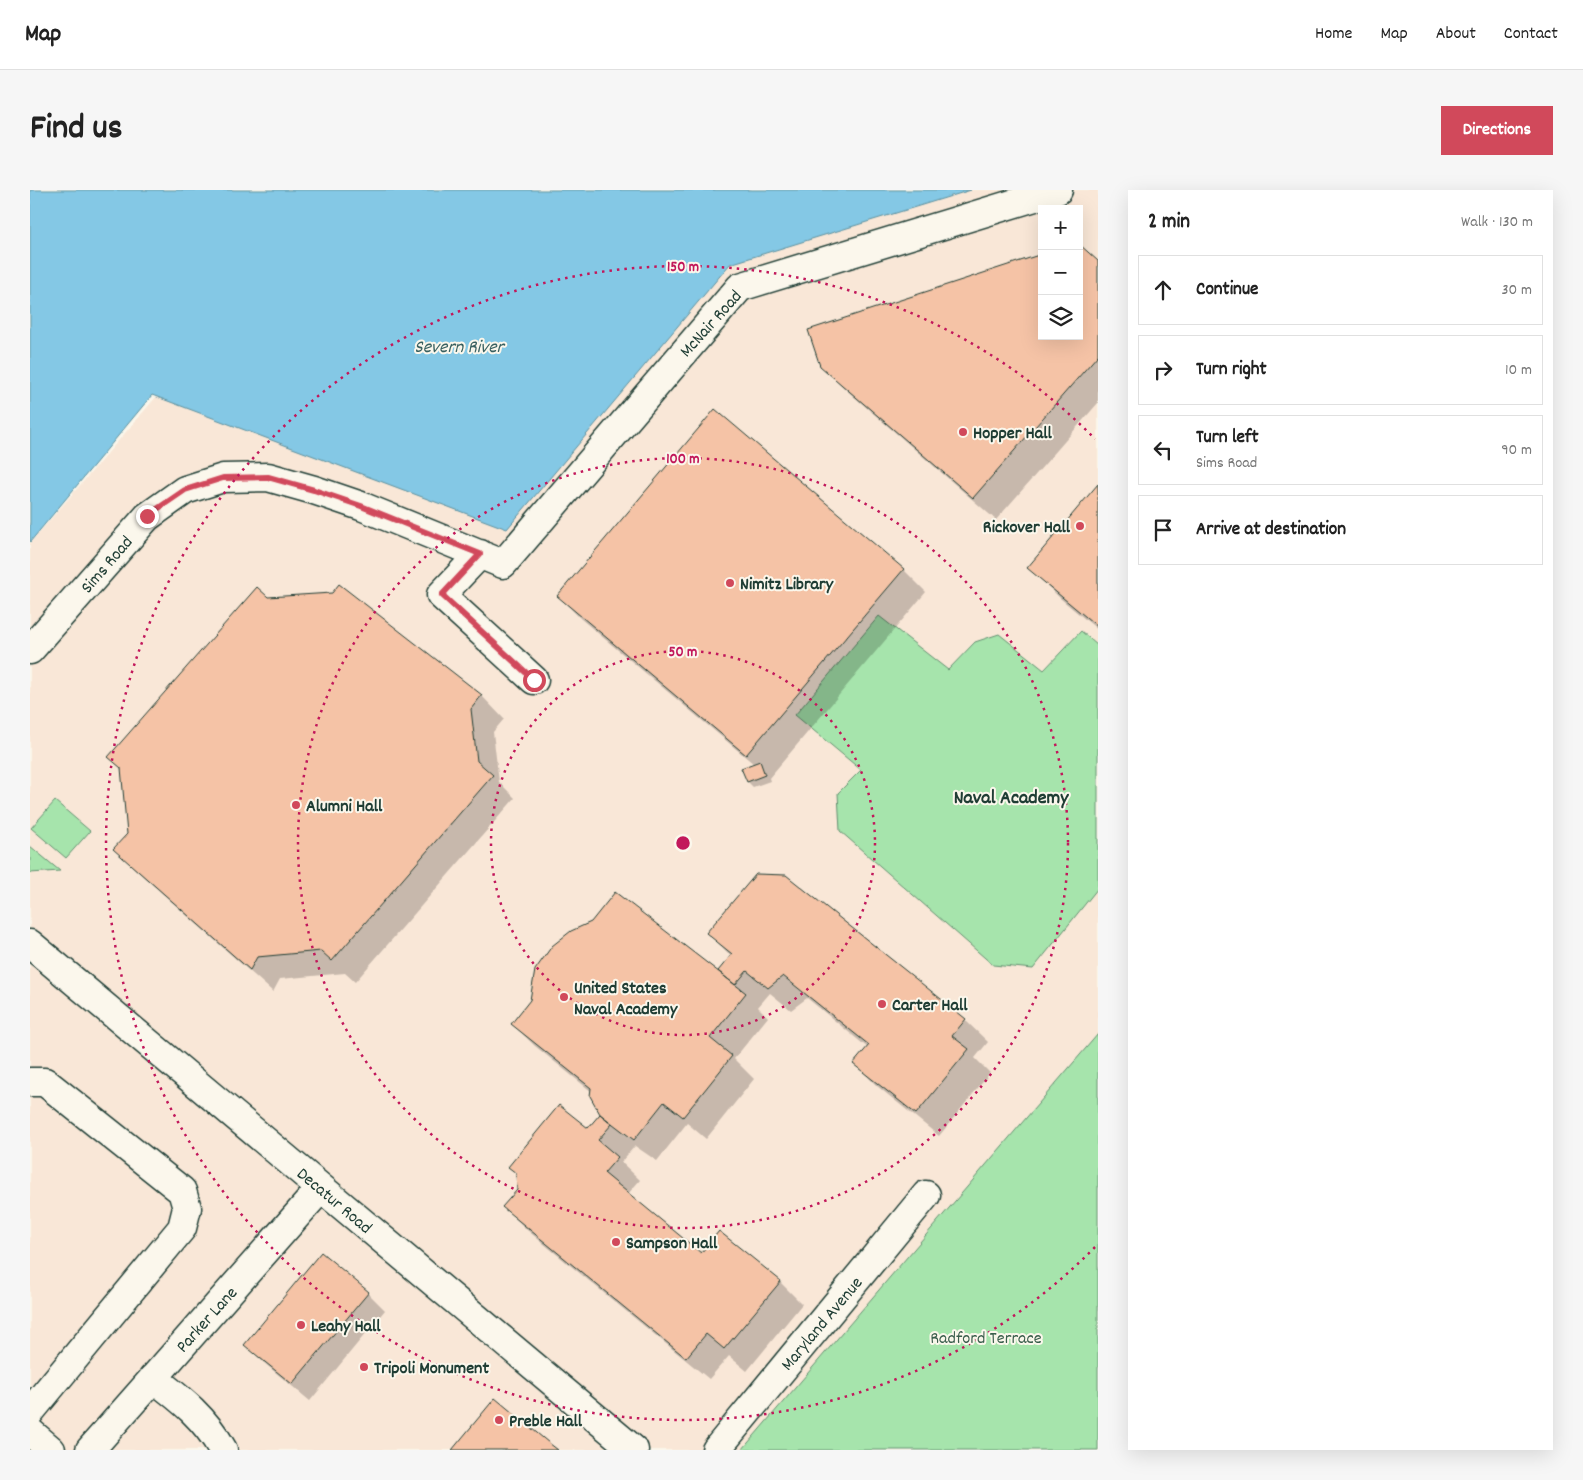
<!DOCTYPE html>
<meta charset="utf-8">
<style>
body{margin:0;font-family:Dekko,sans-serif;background:#f6f6f6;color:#222}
.controls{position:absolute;right:15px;top:15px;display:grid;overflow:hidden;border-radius:0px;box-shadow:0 5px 20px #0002}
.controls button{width:45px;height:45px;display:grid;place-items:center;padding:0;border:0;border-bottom:1px solid #e0e0e0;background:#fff;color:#222;font:25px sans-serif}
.stop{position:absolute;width:15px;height:15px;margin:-11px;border:4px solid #d1495b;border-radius:50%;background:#fff}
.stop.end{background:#d1495b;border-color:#fff;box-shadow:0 1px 5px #0008}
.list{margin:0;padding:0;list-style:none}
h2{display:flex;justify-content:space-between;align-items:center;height:65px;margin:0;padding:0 20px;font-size:21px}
h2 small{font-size:16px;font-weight:400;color:#767676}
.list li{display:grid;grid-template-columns:32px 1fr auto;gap:15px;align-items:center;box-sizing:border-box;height:70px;margin:0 10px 10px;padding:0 10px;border:1px solid #e0e0e0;border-radius:0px}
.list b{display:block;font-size:19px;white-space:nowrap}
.list p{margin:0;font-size:16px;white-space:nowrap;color:#767676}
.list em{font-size:16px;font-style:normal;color:#767676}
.icon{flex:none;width:28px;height:28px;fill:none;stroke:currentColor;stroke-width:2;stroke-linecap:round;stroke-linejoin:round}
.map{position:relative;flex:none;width:1068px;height:1260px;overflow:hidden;border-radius:0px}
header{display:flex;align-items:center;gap:30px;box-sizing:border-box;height:70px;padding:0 25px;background:#fff;border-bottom:1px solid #e0e0e0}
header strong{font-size:24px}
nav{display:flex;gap:28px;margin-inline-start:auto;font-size:18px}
.intro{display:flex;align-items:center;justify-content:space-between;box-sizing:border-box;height:120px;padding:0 30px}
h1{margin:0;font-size:35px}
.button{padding:12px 22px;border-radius:0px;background:#d1495b;color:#fff;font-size:18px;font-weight:700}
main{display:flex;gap:30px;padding:0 30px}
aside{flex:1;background:#fff;border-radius:0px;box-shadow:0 5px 20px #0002}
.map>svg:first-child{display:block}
.built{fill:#f9e7d7;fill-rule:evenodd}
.green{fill:#a6e4ac;stroke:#629070}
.water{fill:#84c8e5;stroke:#5c909e}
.shadow{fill:#0003}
.building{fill:#f5c3a6;stroke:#1f3d34}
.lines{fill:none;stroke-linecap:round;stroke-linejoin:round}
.minor-casing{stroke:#1f3d34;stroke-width:31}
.minor{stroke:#fbf7ec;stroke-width:28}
.route{stroke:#d1495b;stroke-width:6}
.ring{fill:none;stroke:#c2185b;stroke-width:2.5;stroke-dasharray:2.5 5}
.poi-dot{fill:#d1495b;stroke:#fbf7ec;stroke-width:2}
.labels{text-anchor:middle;stroke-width:4;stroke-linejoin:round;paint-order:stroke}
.street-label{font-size:18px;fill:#1f3d34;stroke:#fbf7ec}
.poi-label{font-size:18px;font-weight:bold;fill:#1f3d34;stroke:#fbf7ec;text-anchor:start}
.park-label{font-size:18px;fill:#3a5e4c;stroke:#fbf7ec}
.water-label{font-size:19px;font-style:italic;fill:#386060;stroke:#fbf7ec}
.quarter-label{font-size:20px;font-weight:bold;fill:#1f3d34;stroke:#fbf7ec}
.centre{fill:#c2185b;stroke:#fbf7ec;stroke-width:2.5}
.ring-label{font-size:15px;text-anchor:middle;font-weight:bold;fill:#c2185b;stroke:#fbf7ec;stroke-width:4;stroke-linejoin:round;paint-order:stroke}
</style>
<header>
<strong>Map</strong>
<nav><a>Home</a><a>Map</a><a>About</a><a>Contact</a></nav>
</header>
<div class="intro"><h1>Find us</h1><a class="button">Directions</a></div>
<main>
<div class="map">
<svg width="1068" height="1260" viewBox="0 0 1068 1260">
<rect width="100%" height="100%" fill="#fbf7ec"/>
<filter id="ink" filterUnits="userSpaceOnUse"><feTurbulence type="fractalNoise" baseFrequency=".02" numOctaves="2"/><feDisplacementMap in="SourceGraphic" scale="10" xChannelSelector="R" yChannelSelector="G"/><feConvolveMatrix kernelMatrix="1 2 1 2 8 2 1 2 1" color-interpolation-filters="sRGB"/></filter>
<g filter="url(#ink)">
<path class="built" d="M 941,0 L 1068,0 L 1068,1260 L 0,1260 L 0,353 L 127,206 L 700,74 ZM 1012,19 L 1049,19 L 1049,146 L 1012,146 Z"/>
<path class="green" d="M 849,426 L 918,480 L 945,452 L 969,444 L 1014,480 L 1051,441 L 1068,456 L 1068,698 L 1003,779 L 963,775 L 810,641 L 808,603 L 831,580 L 765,525 Z
M 25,611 L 60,641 L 36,668 L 1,638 Z
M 0,656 L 30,681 L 0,683 Z
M 1068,844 L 1068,1260 L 712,1260 Z"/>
<path class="water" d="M 0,0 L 941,0 L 700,74 L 477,339 L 122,205 L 0,352 Z"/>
<path class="shadow" d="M 1049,56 L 1068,72 L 1068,213 L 966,330 L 814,198 L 791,175 L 1012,146 L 1049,146 Z
M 685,221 L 874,380 L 896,402 L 739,588 L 740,591 L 723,597 L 718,592 L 713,579 L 724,574 L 551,429 L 528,406 Z
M 1068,296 L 1068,440 L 1031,409 L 999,378 Z
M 310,396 L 452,506 L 474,529 L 463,542 L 469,592 L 485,608 L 325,792 L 315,783 L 250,789 L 243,802 L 107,681 L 85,659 L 98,644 L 237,408 L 303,405 Z
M 756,686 L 935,830 L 958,852 L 945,868 L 960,883 L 909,946 L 847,896 L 825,874 L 838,858 L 777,808 L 761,820 L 740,803 L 728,817 L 738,827 L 704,869 L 724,889 L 676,949 L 657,933 L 627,971 L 605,956 L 591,972 L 610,990 L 598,1004 L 671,1065 L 750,1092 L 772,1114 L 717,1181 L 699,1166 L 679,1189 L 497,1040 L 474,1017 L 558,940 L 571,924 L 562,902 L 505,856 L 482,834 L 688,782 L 701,766 L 678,743 Z
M 292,1064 L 338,1103 L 355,1120 L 280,1211 L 233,1172 L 216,1155 Z"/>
<path class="building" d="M 1049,54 L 1068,71 L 1068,165 L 943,308 L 790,176 L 778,140 L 1012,64 L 1012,146 L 1049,146 Z
M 685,219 L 874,379 L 716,565 L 527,406 Z
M 1068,294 L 1068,437 L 997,378 Z
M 309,394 L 452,505 L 441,519 L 447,571 L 463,585 L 302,771 L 291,761 L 227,767 L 220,780 L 83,659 L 97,644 L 91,578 L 78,567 L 227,397 L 238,407 L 302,403 Z
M 730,571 L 735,585 L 717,592 L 711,578 Z
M 726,684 L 756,685 L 936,829 L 922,846 L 939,859 L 886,924 L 823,874 L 839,855 L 753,786 L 738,798 L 717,781 L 705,795 L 688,781 L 702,764 L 676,743 Z
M 585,702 L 716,803 L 680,848 L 702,866 L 653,927 L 634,912 L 604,950 L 570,924 L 560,906 L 561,898 L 481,834 L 500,810 L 505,780 L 522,756 L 541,741 L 561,732 Z
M 529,915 L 558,938 L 570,924 L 582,934 L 568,950 L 588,967 L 574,983 L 671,1063 L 689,1041 L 751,1091 L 694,1159 L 676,1144 L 656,1168 L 472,1017 L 487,1000 L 486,983 L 478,977 Z
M 291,1062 L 339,1102 L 262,1194 L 214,1155 Z
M 465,1208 L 519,1253 L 528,1260 L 422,1260 Z"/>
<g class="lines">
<defs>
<path id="minor" d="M 450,364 L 411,405 L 504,490
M 0,460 L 117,327 L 155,300 L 193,288 L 238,287 L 284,300 L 331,316 L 473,374 L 710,97 L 1028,0
M 0,754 L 604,1260
M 0,892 L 15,892 L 152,1001 L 157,1018 L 152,1038 L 0,1222
M 123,1188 C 152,1210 175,1228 193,1260
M 0,1242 L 21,1260
M 60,1260 L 291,998
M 686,1260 L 896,1005"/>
</defs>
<use href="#minor" class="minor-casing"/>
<use href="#minor" class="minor"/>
</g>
</g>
<g class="lines" filter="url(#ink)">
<path class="route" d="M 117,326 L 155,300 L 193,288 L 238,287 L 284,300 L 331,316 L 450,364 L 412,405 L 504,490"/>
</g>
<g class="ring">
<circle cx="653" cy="653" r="192"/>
<circle cx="653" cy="653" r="385"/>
<path d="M1065 1057A577 577 0 1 1 1065 249"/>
</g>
<g class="poi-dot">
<circle cx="933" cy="242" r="5"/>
<circle cx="1050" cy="336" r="5"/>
<circle cx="700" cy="393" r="5"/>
<circle cx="266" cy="615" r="5"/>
<circle cx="534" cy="807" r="5"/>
<circle cx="852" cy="814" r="5"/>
<circle cx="586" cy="1052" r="5"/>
<circle cx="271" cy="1135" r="5"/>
<circle cx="334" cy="1177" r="5"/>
<circle cx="469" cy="1230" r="5"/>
</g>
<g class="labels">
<g class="street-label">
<text transform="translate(680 133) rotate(-48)" y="6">McNair Road</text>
<text transform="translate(76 374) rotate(-49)" y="6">Sims Road</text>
<text transform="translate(305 1010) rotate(40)" y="6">Decatur Road</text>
<text transform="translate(176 1129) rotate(-48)" y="6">Parker Lane</text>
<text transform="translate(791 1133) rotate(-50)" y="6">Maryland Avenue</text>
</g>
<g class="poi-label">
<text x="943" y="248">Hopper Hall</text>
<text x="1040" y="342" text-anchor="end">Rickover Hall</text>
<text x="710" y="399">Nimitz Library</text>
<text x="276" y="621">Alumni Hall</text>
<text x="544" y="803">United States<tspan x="544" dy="21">Naval Academy</tspan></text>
<text x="862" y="820">Carter Hall</text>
<text x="596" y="1058">Sampson Hall</text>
<text x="281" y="1141">Leahy Hall</text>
<text x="344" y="1183">Tripoli Monument</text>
<text x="479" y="1236">Preble Hall</text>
</g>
<g class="park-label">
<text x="956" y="1153">Radford Terrace</text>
</g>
<g class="water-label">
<text x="429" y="162">Severn River</text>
</g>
<g class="quarter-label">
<text x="981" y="613">Naval Academy</text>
</g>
</g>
<circle cx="653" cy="653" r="8" class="centre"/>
<g class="ring-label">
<text x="653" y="81">150 m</text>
<text x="653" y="273">100 m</text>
<text x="653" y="466">50 m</text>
</g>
</svg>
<div class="controls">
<button>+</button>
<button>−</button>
<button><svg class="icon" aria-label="layers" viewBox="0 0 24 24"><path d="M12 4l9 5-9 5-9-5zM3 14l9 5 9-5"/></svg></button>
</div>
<div class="stop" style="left:504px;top:490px"></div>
<div class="stop end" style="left:117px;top:326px"></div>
</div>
<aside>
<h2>2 min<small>Walk · 130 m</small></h2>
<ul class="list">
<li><svg class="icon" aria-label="ahead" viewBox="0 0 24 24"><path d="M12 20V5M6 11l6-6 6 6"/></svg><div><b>Continue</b></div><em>30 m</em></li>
<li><svg class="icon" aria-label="right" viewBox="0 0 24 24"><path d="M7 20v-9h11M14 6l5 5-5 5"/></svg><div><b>Turn right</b></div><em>10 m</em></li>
<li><svg class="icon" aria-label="left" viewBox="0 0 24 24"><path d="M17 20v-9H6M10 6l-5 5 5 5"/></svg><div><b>Turn left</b><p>Sims Road</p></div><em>90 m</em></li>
<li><svg class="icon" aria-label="arrive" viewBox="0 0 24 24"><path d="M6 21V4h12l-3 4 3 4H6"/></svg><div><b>Arrive at destination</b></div></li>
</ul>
</aside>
</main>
